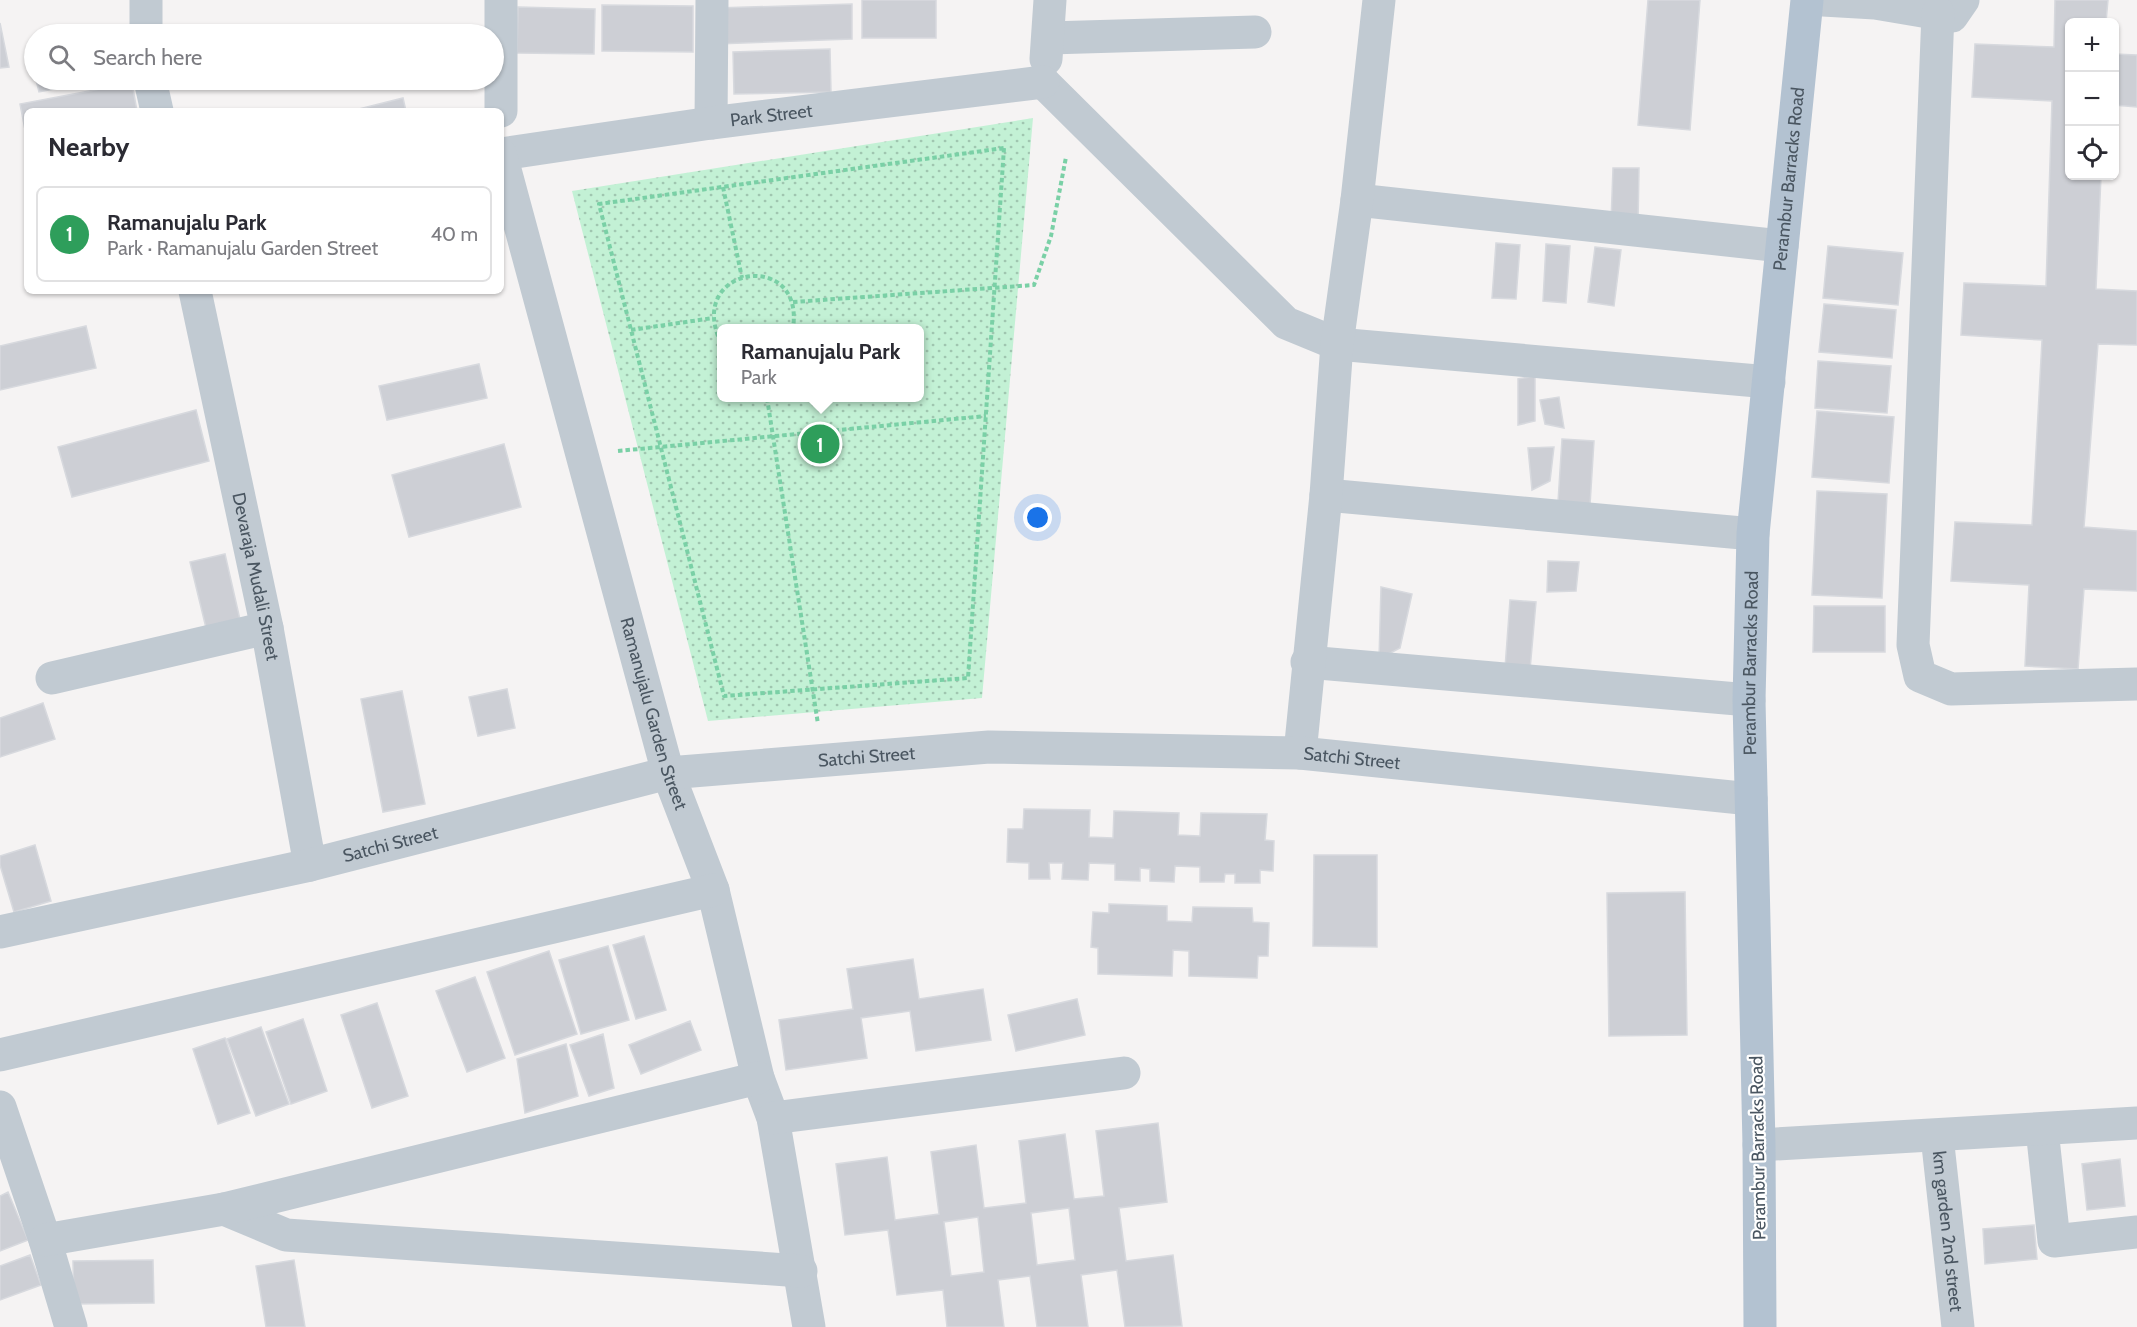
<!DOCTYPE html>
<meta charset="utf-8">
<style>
body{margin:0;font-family:Cabin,sans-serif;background:#f7f7f7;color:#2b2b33}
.controls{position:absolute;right:18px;top:18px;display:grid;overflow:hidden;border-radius:9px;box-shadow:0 2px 4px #0004}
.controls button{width:54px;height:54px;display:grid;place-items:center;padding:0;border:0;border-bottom:2px solid #e1e1e2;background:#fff;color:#2b2b33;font:30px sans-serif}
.you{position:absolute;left:1038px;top:518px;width:21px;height:21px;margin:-15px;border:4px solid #fff;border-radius:50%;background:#1a73e8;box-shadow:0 0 0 9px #1a73e833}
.badge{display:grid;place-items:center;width:39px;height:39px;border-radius:50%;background:#0b8043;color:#fff;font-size:20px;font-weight:700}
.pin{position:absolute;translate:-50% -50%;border:3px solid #fff;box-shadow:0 2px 6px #0006}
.popup{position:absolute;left:717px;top:324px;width:207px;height:78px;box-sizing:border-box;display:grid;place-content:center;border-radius:9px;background:#fff;filter:drop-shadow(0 2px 4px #0005);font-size:20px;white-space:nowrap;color:#7c7c81}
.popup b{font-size:22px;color:#2b2b33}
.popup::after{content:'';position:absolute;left:50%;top:100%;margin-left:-12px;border:12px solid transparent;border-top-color:#fff}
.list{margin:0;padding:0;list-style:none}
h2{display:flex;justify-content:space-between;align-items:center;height:78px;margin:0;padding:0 24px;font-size:26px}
h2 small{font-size:20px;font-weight:400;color:#7c7c81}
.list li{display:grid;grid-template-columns:39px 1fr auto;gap:18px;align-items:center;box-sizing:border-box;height:96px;margin:0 12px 12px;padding:0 12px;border:2px solid #e1e1e2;border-radius:9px}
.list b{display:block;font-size:22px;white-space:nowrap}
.list p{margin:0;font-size:20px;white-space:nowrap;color:#7c7c81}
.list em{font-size:20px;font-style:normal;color:#7c7c81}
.icon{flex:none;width:33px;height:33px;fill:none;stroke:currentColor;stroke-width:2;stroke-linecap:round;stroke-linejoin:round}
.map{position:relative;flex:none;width:2137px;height:1327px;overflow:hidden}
.search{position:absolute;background:#fff;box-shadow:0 2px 4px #0004;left:24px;top:24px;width:480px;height:66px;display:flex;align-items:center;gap:15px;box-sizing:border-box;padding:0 21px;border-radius:33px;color:#7c7c81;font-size:22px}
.panel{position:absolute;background:#fff;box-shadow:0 2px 4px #0004;left:24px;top:108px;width:480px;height:186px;border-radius:9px}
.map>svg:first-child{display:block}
.grass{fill:url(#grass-dots);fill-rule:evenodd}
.building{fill:#cdcfd5;stroke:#d7d9de;stroke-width:1.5;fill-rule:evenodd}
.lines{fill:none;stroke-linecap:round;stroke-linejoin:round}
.path{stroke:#7ad0a6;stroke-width:4;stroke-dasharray:4.5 3;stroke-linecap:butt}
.minor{stroke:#c1cad2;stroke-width:33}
.major{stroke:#b3c2d1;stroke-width:33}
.labels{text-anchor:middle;stroke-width:4.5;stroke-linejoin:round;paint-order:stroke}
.street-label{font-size:18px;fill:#4a5661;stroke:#fff}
</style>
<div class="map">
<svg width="2137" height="1327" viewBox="0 0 2137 1327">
<defs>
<pattern id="grass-dots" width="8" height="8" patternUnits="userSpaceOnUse" patternTransform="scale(1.5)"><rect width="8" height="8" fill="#c3f1d5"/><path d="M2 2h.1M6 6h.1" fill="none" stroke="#a0c6b0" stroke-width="1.8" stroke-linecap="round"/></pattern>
</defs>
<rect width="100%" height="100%" fill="#f5f3f3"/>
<path class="grass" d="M 1033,118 L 982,698 L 708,721 L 572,191 ZM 721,328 L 919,328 L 919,398 L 721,398 Z"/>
<path class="building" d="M 862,0 L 936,0 L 936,38 L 862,38 Z
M 1648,0 L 1700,0 L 1690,130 L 1638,125 Z
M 2055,0 L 2108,0 L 2106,22 L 2070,22 L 2070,176 L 2101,176 L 2096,289 L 2137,291 L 2137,345 L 2098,344 L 2084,527 L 2137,531 L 2137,591 L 2084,589 L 2078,669 L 2025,666 L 2029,585 L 1951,581 L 1955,522 L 2032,525 L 2042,340 L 1961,335 L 1964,283 L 2046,286 L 2052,101 L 1972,97 L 1975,44 L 2054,47 Z
M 852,4 L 852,39 L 717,44 L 716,8 Z
M 602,5 L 693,6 L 693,52 L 602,51 Z
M 518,7 L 595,9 L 594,54 L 517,53 Z
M 0,23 L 9,67 L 0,68 Z
M 830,49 L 831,92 L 734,94 L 733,52 Z
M 2114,54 L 2137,55 L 2137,107 L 2114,105 Z
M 36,80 L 101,80 L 39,92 Z
M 132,83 L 137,111 L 27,111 L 27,140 L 20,104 Z
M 403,98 L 406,111 L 351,111 Z
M 1613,168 L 1639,168 L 1638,223 L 1611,222 Z
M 1496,243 L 1520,245 L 1516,299 L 1492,298 Z
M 1546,244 L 1570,246 L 1566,303 L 1543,301 Z
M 1828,246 L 1903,253 L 1898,305 L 1823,298 Z
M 1595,247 L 1621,250 L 1614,306 L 1588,302 Z
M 1824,304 L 1896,310 L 1892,358 L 1819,352 Z
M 86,326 L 96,368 L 0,390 L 0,346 Z
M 1818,361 L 1891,366 L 1887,413 L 1815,408 Z
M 479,364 L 487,398 L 387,420 L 379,386 Z
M 1535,376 L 1535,421 L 1518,425 L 1518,379 Z
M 1559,397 L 1564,428 L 1545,424 L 1540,400 Z
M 196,410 L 209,461 L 72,497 L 58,447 Z
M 1817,411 L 1894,417 L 1889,483 L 1812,477 Z
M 1562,439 L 1594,441 L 1590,505 L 1558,502 Z
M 504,444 L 521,507 L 409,537 L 392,475 Z
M 1554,447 L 1550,481 L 1532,490 L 1528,448 Z
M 1817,491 L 1887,494 L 1882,598 L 1812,595 Z
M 225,554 L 241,624 L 207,632 L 190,562 Z
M 1548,561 L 1579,562 L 1576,591 L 1547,592 Z
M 1381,587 L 1412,594 L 1400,648 L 1379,659 Z
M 1510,600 L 1536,602 L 1530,670 L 1505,668 Z
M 1814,606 L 1885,606 L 1885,652 L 1813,652 Z
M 507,689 L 515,728 L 478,736 L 469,697 Z
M 402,691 L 425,804 L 383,812 L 361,699 Z
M 43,703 L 55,739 L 0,757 L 0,718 Z
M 1024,809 L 1090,810 L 1089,837 L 1113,838 L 1114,811 L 1179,813 L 1178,835 L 1200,836 L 1201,813 L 1267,814 L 1265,840 L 1274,841 L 1273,871 L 1260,870 L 1260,883 L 1235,883 L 1235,874 L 1225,874 L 1224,882 L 1200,882 L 1200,867 L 1175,866 L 1174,882 L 1150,881 L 1150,869 L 1140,868 L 1140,881 L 1115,880 L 1115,864 L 1089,863 L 1088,880 L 1062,879 L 1063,863 L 1049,863 L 1050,879 L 1029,879 L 1029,863 L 1007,862 L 1008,829 L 1023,829 Z
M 35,845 L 51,901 L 14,912 L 0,865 L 0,856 Z
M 1314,855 L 1377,855 L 1377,947 L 1313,946 Z
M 1685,892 L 1687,1035 L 1609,1036 L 1607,893 Z
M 1109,904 L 1167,906 L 1167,921 L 1192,922 L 1193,907 L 1252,908 L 1253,922 L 1269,923 L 1268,956 L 1258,956 L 1257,978 L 1189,976 L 1189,951 L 1173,950 L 1172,976 L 1098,974 L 1098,948 L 1091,947 L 1093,912 L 1109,913 Z
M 644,936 L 666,1010 L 636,1019 L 613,945 Z
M 608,946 L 629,1020 L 581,1034 L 559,960 Z
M 549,951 L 577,1034 L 515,1055 L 487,972 Z
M 913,959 L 919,999 L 983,989 L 991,1040 L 916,1051 L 910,1011 L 861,1018 L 867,1058 L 786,1070 L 779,1020 L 853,1009 L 847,969 Z
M 475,977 L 505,1058 L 467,1072 L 436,991 Z
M 1077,999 L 1085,1035 L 1016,1051 L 1008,1015 Z
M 377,1003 L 408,1096 L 372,1108 L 341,1015 Z
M 303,1019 L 327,1091 L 291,1104 L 266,1032 Z
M 690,1021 L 701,1050 L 641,1074 L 629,1045 Z
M 261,1027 L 289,1104 L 256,1116 L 227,1039 Z
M 603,1034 L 614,1088 L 589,1096 L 570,1045 Z
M 225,1038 L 250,1113 L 218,1124 L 193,1049 Z
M 566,1044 L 578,1096 L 525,1113 L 517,1059 Z
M 1158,1123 L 1167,1202 L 1119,1208 L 1126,1261 L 1173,1255 L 1182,1326 L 1125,1327 L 1117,1270 L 1081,1275 L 1088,1327 L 1037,1327 L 1030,1276 L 998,1280 L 1004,1327 L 947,1327 L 943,1290 L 897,1295 L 888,1230 L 845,1235 L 836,1164 L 887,1157 L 895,1220 L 939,1214 L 931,1152 L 976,1145 L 984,1208 L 1026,1203 L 1019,1141 L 1065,1134 L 1074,1199 L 1104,1196 L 1096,1131 ZM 1069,1208 L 1075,1260 L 1037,1265 L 1031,1213 ZM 978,1217 L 984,1272 L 951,1276 L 944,1222 Z
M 2120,1159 L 2125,1206 L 2087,1210 L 2082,1164 Z
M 8,1192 L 28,1240 L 0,1251 L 0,1196 Z
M 2034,1225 L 2037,1259 L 1985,1264 L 1983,1229 Z
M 30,1255 L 41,1285 L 0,1300 L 0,1266 Z
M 153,1260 L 154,1303 L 74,1304 L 73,1261 Z
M 294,1260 L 305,1327 L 266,1327 L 256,1266 Z"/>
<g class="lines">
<path class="path" d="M 1004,148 L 968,678 L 724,696 L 599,204 Z
M 723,187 L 742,278
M 793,302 L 1034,285 L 1051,236 L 1066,157
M 631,330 L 713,318
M 721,343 C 684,266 805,248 793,328
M 767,398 L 818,724
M 618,451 L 986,416"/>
<g class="minor">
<path d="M 1823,0 L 1875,3 L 1952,16 L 1963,0"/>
<path d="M 1938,13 L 1913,645 L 1920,676 L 1951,689 L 2137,684"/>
<path d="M 146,34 L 146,0"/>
<path d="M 1049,38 L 1255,32"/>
<path d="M 1046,59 L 1050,0"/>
<path d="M 150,80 L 157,111"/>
<path d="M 1043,82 L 1286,323 L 1337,344 L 1769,382"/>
<path d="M 501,111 L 501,0"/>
<path d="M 711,123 L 712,0"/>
<path id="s1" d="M 501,154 L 711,123 L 1043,82"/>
<path id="s2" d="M 501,155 L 668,773 L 713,890 L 758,1078 L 773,1118 L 809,1327"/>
<path d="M 1357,200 L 1782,246"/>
<path id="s3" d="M 195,291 L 267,628 L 310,865"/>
<path d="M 1326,495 L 1753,534"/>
<path d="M 1307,662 L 1749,700"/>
<path d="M 52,678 L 267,628"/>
<path d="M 1300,753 L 1326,495 L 1337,344 L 1357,200 L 1379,0"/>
<path id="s4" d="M 0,932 L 310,865 L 668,773 L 989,747 L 1300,753 L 1751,799"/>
<path d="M 0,1055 L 713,890"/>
<path d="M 0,1107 L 45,1240 L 71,1327"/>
<path d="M 773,1118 L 1124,1073"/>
<path d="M 2042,1129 L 2054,1241 L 2137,1232"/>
<path id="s5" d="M 1937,1136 L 1958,1327"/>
<path d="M 1759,1145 L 2137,1123"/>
<path d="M 224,1209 L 286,1235 L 801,1271"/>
<path d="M 45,1240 L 224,1209 L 758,1078"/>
</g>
<path class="major" id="s6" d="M 1760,1327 L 1759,1145 L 1749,700 L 1753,534 L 1807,0"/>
</g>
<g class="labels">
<g class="street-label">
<text dy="6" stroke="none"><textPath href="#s1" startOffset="273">Park Street</textPath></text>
<text dy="6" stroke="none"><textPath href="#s6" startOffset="1150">Perambur Barracks Road</textPath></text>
<text dy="6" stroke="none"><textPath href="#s3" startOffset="292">Devaraja Mudali Street</textPath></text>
<text dy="6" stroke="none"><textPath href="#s6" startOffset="664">Perambur Barracks Road</textPath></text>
<text dy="6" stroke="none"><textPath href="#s2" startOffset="579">Ramanujalu Garden Street</textPath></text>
<text dy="6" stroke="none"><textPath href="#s4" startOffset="886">Satchi Street</textPath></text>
<text dy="6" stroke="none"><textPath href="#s4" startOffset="1372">Satchi Street</textPath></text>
<text dy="6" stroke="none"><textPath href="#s4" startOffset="400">Satchi Street</textPath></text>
<text transform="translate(1758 1148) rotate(-91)" y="6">Perambur Barracks Road</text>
<text dy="6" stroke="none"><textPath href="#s5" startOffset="96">km garden 2nd street</textPath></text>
</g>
</g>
</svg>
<div class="controls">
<button>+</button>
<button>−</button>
<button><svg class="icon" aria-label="locate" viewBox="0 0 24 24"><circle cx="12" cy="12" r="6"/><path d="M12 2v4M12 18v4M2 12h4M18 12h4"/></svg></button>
</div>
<div class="you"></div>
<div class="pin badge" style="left:820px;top:444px;background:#2e9e5b">1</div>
<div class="popup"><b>Ramanujalu Park</b>Park</div>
<div class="search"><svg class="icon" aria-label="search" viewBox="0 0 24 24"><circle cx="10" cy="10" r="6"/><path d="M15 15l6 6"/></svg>Search here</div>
<section class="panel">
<h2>Nearby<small></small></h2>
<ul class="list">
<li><span class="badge" style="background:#2e9e5b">1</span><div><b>Ramanujalu Park</b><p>Park · Ramanujalu Garden Street</p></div><em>40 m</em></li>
</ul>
</section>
</div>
